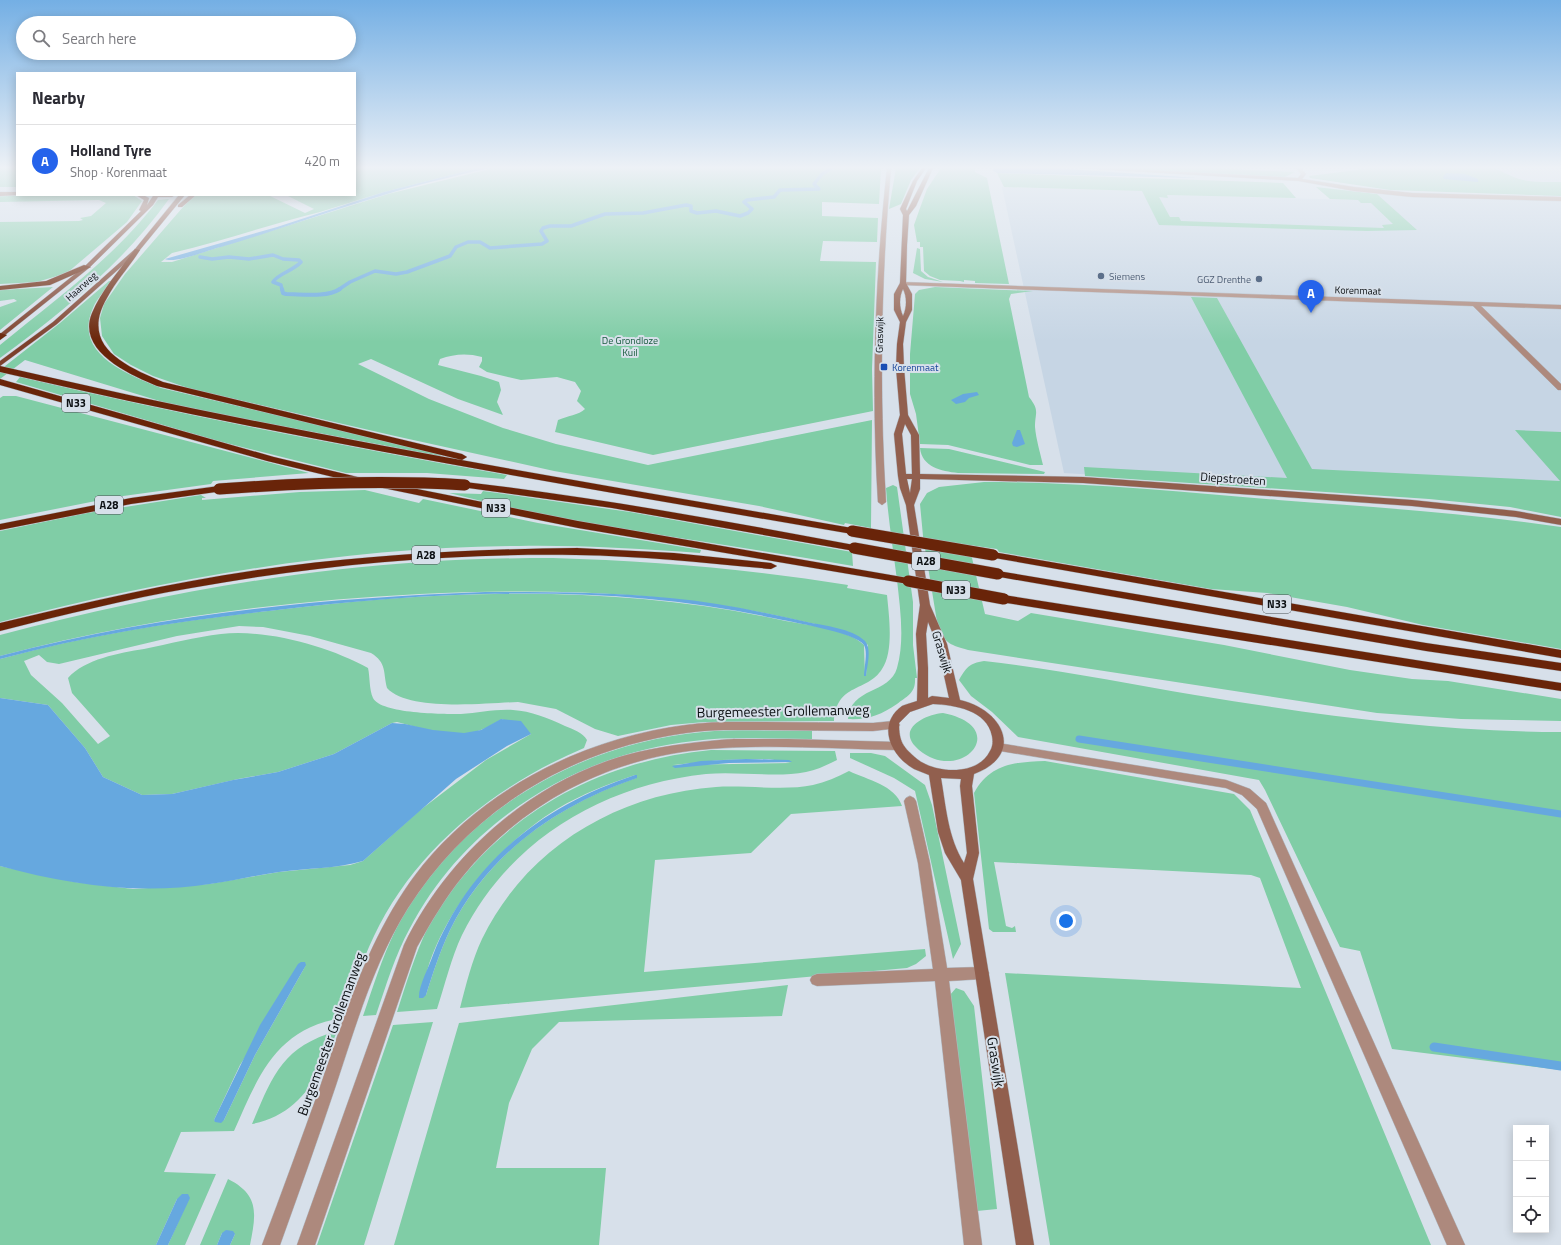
<!DOCTYPE html>
<meta charset="utf-8">
<style>
body{margin:0;font-family:"Titillium Web",sans-serif;background:#f2f2f3;color:#2b2b33}
.controls{position:absolute;right:12px;bottom:12px;display:grid;overflow:hidden;border-radius:0px;box-shadow:0 2px 10px #0003}
.controls button{width:36px;height:36px;display:grid;place-items:center;padding:0;border:0;border-bottom:1px solid #e1e1e2;background:#fff;color:#2b2b33;font:20px sans-serif}
.you{position:absolute;left:1066px;top:921px;width:14px;height:14px;margin:-10px;border:3px solid #fff;border-radius:50%;background:#1a73e8;box-shadow:0 0 0 6px #1a73e833}
.badge{display:grid;place-items:center;width:26px;height:26px;border-radius:50%;background:#2563eb;color:#fff;font-size:13px;font-weight:700}
.pin{position:absolute;translate:-50% -33px;filter:drop-shadow(0 1px 2px #0008)}
.pin::after{content:'';position:absolute;top:21px;width:14px;height:12px;background:inherit;clip-path:polygon(0 0,100% 0,50% 100%)}
.list{margin:0;padding:0;list-style:none}
h2{display:flex;justify-content:space-between;align-items:center;height:52px;margin:0;padding:0 16px;font-size:17px}
h2 small{font-size:13px;font-weight:400;color:#7c7c81}
.list li{display:grid;grid-template-columns:26px 1fr auto;gap:12px;align-items:center;box-sizing:border-box;height:72px;padding:0 16px;border-top:1px solid #e1e1e2}
.list b{display:block;font-size:15px;white-space:nowrap}
.list p{margin:0;font-size:13px;white-space:nowrap;color:#7c7c81}
.list em{font-size:13px;font-style:normal;color:#7c7c81}
.icon{flex:none;width:22px;height:22px;fill:none;stroke:currentColor;stroke-width:2;stroke-linecap:round;stroke-linejoin:round}
.map{position:relative;flex:none;width:1561px;height:1245px;overflow:hidden}
.search{position:absolute;background:#fff;box-shadow:0 2px 10px #0003;left:16px;top:16px;width:340px;height:44px;display:flex;align-items:center;gap:10px;box-sizing:border-box;padding:0 14px;border-radius:22px;color:#7c7c81;font-size:15px}
.panel{position:absolute;background:#fff;box-shadow:0 2px 10px #0003;left:16px;top:72px;width:340px;height:124px;border-radius:0px}
.map>svg:first-child{display:block}
.built{fill:#c6d5e4}
.green{fill:#80cda6;fill-rule:evenodd}
.water{fill:#66a8df}
.lines{fill:none;stroke-linecap:round;stroke-linejoin:round}
.stream-far3{stroke:#66a8df;stroke-width:3.5}
.stream-far2{stroke:#66a8df;stroke-width:4}
.stream-far1{stroke:#66a8df;stroke-width:7}
.stream{stroke:#66a8df;stroke-width:9}
.street-casing{stroke:#b2bac3;stroke-width:1}
.secondary-casing{stroke:#b2bac3;stroke-width:1}
.primary-casing{stroke:#b2bac3;stroke-width:1}
.highway-casing{stroke:#b2bac3;stroke-width:1}
.street{fill:#ad897d;fill-rule:evenodd}
.secondary{fill:#915f4e;fill-rule:evenodd}
.primary{fill:#7d402c;fill-rule:evenodd}
.highway{fill:#692409;fill-rule:evenodd}
.highway-bridge-casing{stroke:#b2bac3;stroke-width:12;stroke-linecap:butt}
.highway-bridge{stroke:#692409;stroke-width:11}
.service-dot{fill:#5c6f8a;stroke:#d7e0ea;stroke-width:1.5}
.transit-dot{fill:#1a4fb4;stroke:#d7e0ea;stroke-width:1.5}
.labels{text-anchor:middle;stroke-width:4;stroke-linejoin:round;paint-order:stroke}
.far-service-label{font-size:10px;fill:#4e5e75;stroke:#d7e0ea;text-anchor:start}
.far-street-label{font-size:10px;fill:#0b0f12;stroke:#d7e0ea}
.far-park-label{font-size:10px;fill:#185a3e;stroke:#d7e0ea}
.far-transit-label{font-size:10px;fill:#164399;stroke:#d7e0ea;text-anchor:start}
.shield{fill:#d7e0ea;stroke:#484e53;stroke-width:1}
.shield-label{font-size:11px;font-weight:bold;fill:#0b0f12}
.street-label{font-size:12px;fill:#0b0f12;stroke:#d7e0ea}
.near-street-label{font-size:14px;fill:#0b0f12;stroke:#d7e0ea}
</style>
<div class="map">
<svg width="1561" height="1245" viewBox="0 0 1561 1245">
<rect width="100%" height="100%" fill="#d7e0ea"/>
<path class="built" d="M 1493,168 L 1561,168 L 1561,514 L 1492,500 L 1064,473 L 1002,187 L 1142,191 L 1166,195 L 1358,200 L 1383,200 L 1377,194 L 1551,200 Z"/>
<path class="green" d="M 0,168 L 17,168 L 17,187 L 0,187 Z
M 355,168 L 478,168 L 384,192 L 320,212 C 271,224 222,241 172,253 L 161,262 L 172,262 L 388,194 L 494,168 L 881,168 L 879,204 L 822,202 L 822,216 L 878,218 L 877,242 L 823,241 L 820,261 L 876,262 L 872,369 L 873,411 L 653,455 L 555,432 L 558,420 C 567,416 579,415 585,409 L 577,401 L 581,391 L 575,382 L 557,377 L 521,380 L 487,372 L 479,367 L 482,361 L 482,357 C 467,353 454,354 440,359 L 438,365 L 481,376 L 499,382 L 501,390 L 497,402 L 503,415 L 458,399 L 371,359 L 358,364 L 429,399 L 503,428 L 556,444 L 648,465 L 872,420 L 871,528 L 845,523 L 844,525 L 759,506 L 554,471 L 395,436 L 191,389 L 153,376 L 131,365 L 114,354 L 102,336 L 100,318 L 104,304 L 125,274 L 190,199 L 197,195 L 268,195 L 305,213 L 314,209 L 286,195 L 355,195 Z
M 896,168 L 920,168 L 911,180 L 901,204 L 889,209 Z
M 941,168 L 975,168 L 975,172 L 987,178 L 1009,284 L 975,283 L 975,281 L 964,280 L 964,282 L 960,281 L 940,280 L 930,276 L 924,271 L 923,247 L 920,247 L 920,242 L 917,242 L 914,225 L 920,208 L 927,189 Z
M 1115,168 L 1209,168 L 1295,172 L 1283,178 Z
M 1372,168 L 1492,168 C 1501,170 1508,175 1516,178 C 1530,183 1546,182 1561,182 L 1561,196 L 1390,190 L 1310,178 L 1309,176 Z
M 997,173 L 1283,183 L 1296,198 L 1167,195 L 1168,198 L 1159,197 L 1170,217 L 1179,217 L 1181,221 L 1384,228 L 1382,225 L 1393,224 L 1371,203 L 1361,203 L 1358,200 L 1330,199 L 1316,187 L 1377,194 L 1417,230 L 1367,231 L 1159,225 L 1142,191 L 1004,187 Z
M 133,195 L 142,201 L 127,222 L 67,273 L 37,282 L 0,284 L 0,222 L 79,221 L 83,220 L 80,218 L 91,216 L 106,203 L 99,200 L 0,202 L 0,196 Z
M 169,199 C 123,263 63,312 0,358 L 0,345 C 55,300 115,257 158,200 Z
M 917,248 L 920,249 L 921,271 L 928,277 L 943,282 L 925,279 L 913,273 Z
M 109,281 L 113,281 C 106,289 97,298 93,308 C 72,354 129,375 161,388 L 443,454 L 440,456 L 176,406 L 25,360 L 0,379 L 0,370 L 60,323 Z
M 53,287 L 0,330 L 0,307 L 17,301 L 14,299 L 0,301 L 0,290 Z
M 935,287 L 1033,291 L 1011,294 L 1009,299 L 1029,397 C 1040,411 1035,412 1035,427 C 1036,439 1040,452 1043,465 L 1030,465 L 948,445 L 920,444 L 916,414 L 910,394 L 910,354 L 915,294 L 919,290 Z
M 1191,297 L 1217,298 L 1312,469 L 1560,481 L 1515,430 L 1561,432 L 1561,517 L 1510,507 L 1429,499 L 1085,476 L 1084,467 L 1287,478 Z
M 20,377 C 181,415 344,446 507,475 L 504,479 L 427,473 L 346,473 L 218,441 L 16,382 Z
M 3,396 L 16,396 L 309,473 L 213,481 L 211,484 L 116,497 L 0,520 L 0,398 Z
M 920,448 L 949,449 L 1045,472 L 1044,474 L 958,473 C 941,471 922,467 920,448 Z
M 984,482 C 1082,482 1180,492 1278,500 C 1372,507 1467,513 1561,527 L 1561,649 L 1423,625 L 1347,607 L 1267,593 L 1211,589 L 999,552 L 997,549 L 969,545 L 985,614 L 1018,621 L 1031,613 L 1224,645 L 1350,670 L 1412,679 L 1448,681 L 1561,699 L 1561,721 L 1461,719 L 1377,713 L 968,650 C 951,645 946,644 938,628 L 923,536 L 920,504 L 927,493 L 939,487 Z
M 893,485 L 897,487 L 913,602 L 913,645 L 917,678 L 915,678 C 916,693 907,696 897,704 C 881,715 868,720 848,719 C 850,687 890,694 897,668 C 905,640 900,608 897,580 C 893,549 888,517 886,488 Z
M 365,490 L 419,503 L 423,499 L 538,523 L 701,550 L 700,553 C 640,549 579,545 519,546 C 344,547 169,578 0,622 L 0,531 L 87,513 L 201,495 L 206,498 L 202,498 L 202,500 L 300,492 Z
M 483,491 L 630,512 L 852,552 L 853,566 C 718,542 581,527 449,493 L 481,494 Z
M 553,558 C 652,561 750,569 848,585 L 847,588 L 887,595 C 889,616 894,651 882,669 C 867,693 837,682 834,721 L 704,722 L 671,725 L 618,736 L 595,729 L 556,709 L 518,702 C 486,703 409,712 387,688 C 383,672 387,663 371,653 L 310,636 L 263,627 L 239,626 L 177,636 L 59,664 L 47,662 L 39,655 L 24,661 L 31,675 L 62,703 L 98,744 L 110,736 L 72,693 L 68,678 C 85,659 119,653 144,649 C 169,644 195,637 221,634 C 267,629 328,646 368,668 C 370,676 369,690 373,698 C 381,714 444,714 461,714 C 478,713 495,709 513,710 C 531,711 548,718 565,726 C 573,729 583,733 587,740 L 584,748 C 496,785 415,849 374,936 C 361,963 352,991 342,1018 C 275,1029 258,1077 234,1131 L 181,1132 L 164,1172 L 216,1174 L 185,1245 L 168,1245 L 189,1198 L 177,1199 L 156,1245 L 0,1245 L 0,866 L 75,882 L 133,889 L 209,884 L 279,872 L 350,865 L 363,861 L 419,811 L 486,760 L 531,734 L 502,719 C 493,724 484,730 474,732 C 452,737 419,728 397,722 L 392,723 L 334,754 L 278,772 L 238,779 L 172,794 L 142,795 L 103,777 L 85,748 L 48,705 L 0,698 L 0,659 C 88,635 178,621 268,611 C 438,590 613,583 781,620 C 804,625 847,628 864,645 L 865,676 L 866,676 L 868,645 C 862,641 856,635 850,633 C 840,629 829,628 820,625 C 800,621 779,616 759,612 C 648,590 533,589 420,594 C 278,601 137,620 0,656 L 0,635 C 139,599 279,571 423,562 C 466,559 510,558 553,558 ZM 306,965 L 255,1055 L 224,1120 L 216,1122 L 214,1120 L 240,1065 Z
M 984,661 C 1055,669 1125,683 1195,695 C 1317,715 1438,732 1561,732 L 1561,1070 L 1392,1049 L 1360,951 L 1340,947 L 1265,790 L 1259,780 L 1018,737 L 992,712 L 971,696 L 959,680 C 966,668 969,663 984,661 Z
M 943,713 C 1013,727 961,785 919,750 C 895,730 923,715 943,713 Z
M 812,731 L 812,739 C 773,739 733,736 694,741 C 576,754 466,821 410,928 C 395,955 386,986 376,1015 L 363,1016 C 373,987 382,958 395,931 C 453,816 577,743 703,732 C 739,729 776,731 812,731 Z
M 711,750 L 835,751 L 837,760 C 827,765 817,770 806,772 C 776,778 738,771 706,774 C 603,785 509,840 462,935 C 451,958 445,985 437,1009 L 397,1012 C 406,984 415,954 428,927 C 440,904 455,885 472,866 C 535,796 619,759 711,750 ZM 769,759 L 791,763 L 673,765 L 721,760 ZM 635,775 L 636,778 C 558,805 488,853 450,930 C 440,951 433,973 426,995 C 426,988 425,979 427,971 C 446,907 501,843 557,809 C 582,794 608,784 635,775 Z
M 850,753 L 871,753 L 885,756 L 925,785 L 932,805 L 961,944 L 953,959 L 915,791 L 894,778 L 850,758 Z
M 1045,761 L 1234,794 L 1250,810 L 1431,1245 L 1050,1245 L 1005,973 L 1301,988 L 1260,878 L 1251,875 L 994,862 L 1006,926 L 1012,928 L 1015,926 L 1016,932 L 993,932 L 989,929 L 974,793 C 990,764 1014,762 1045,761 Z
M 849,771 C 868,780 895,785 902,806 L 791,814 L 751,853 L 655,860 L 644,972 L 925,949 L 926,956 L 916,964 L 907,968 L 460,1008 C 466,985 472,960 482,939 C 526,848 617,794 716,787 C 745,785 786,791 813,785 C 825,782 838,777 849,771 Z
M 788,985 L 782,1016 L 559,1022 L 532,1049 L 509,1103 L 496,1168 L 606,1168 L 599,1245 L 394,1245 L 459,1023 Z
M 956,988 L 964,991 L 974,1006 L 997,1209 L 977,1211 L 950,995 Z
M 433,1022 L 364,1245 L 317,1245 L 393,1025 Z
M 337,1031 L 323,1068 L 320,1068 C 307,1097 284,1118 252,1124 C 273,1075 282,1047 337,1031 Z
M 228,1179 C 260,1195 256,1214 250,1245 L 230,1245 L 235,1234 L 222,1233 L 217,1245 L 200,1245 Z"/>
<path class="water" d="M 478,168 L 490,168 C 454,176 419,184 384,195 C 329,211 276,231 221,247 C 211,249 175,264 165,259 L 277,227 L 384,192 Z
M 996,168 L 1054,168 L 1197,178 L 997,173 L 992,170 Z
M 1446,173 L 1465,174 L 1478,179 L 1478,182 L 1444,179 L 1443,177 Z
M 977,392 L 979,395 L 969,398 L 965,402 L 956,404 L 951,400 L 963,394 Z
M 1017,430 L 1020,430 L 1025,444 L 1017,447 L 1013,446 L 1012,443 Z
M 485,592 C 546,592 608,592 670,598 C 716,602 762,612 807,622 C 825,626 851,628 865,641 C 872,649 867,666 866,676 L 864,676 C 864,668 868,652 864,645 C 855,632 790,622 773,618 C 610,582 434,591 269,611 C 179,621 88,635 0,659 L 0,656 C 159,614 321,598 485,592 Z
M 0,698 L 48,705 L 85,748 L 103,777 L 142,795 L 172,794 L 233,780 L 278,772 L 334,754 L 392,723 L 405,724 L 433,730 L 464,733 L 481,730 L 501,719 L 521,721 L 531,734 L 507,746 L 456,779 L 363,861 C 336,869 307,868 279,872 C 256,875 233,881 210,884 C 140,895 68,885 0,866 Z
M 746,759 L 789,760 L 792,762 L 729,763 L 675,768 L 672,766 L 701,761 Z
M 635,775 L 637,775 L 637,778 C 558,805 488,853 450,930 C 440,951 433,973 426,995 L 423,998 L 419,998 C 418,987 429,967 433,955 C 470,862 542,806 635,775 Z
M 301,962 L 305,962 L 306,965 L 255,1055 L 224,1120 L 221,1123 L 215,1122 L 214,1120 L 260,1025 L 298,964 Z
M 182,1194 L 188,1194 L 190,1198 L 168,1245 L 156,1245 L 177,1199 Z
M 226,1230 L 233,1231 L 235,1234 L 230,1245 L 217,1245 L 222,1233 Z"/>
<g class="lines">
<path class="stream-far3" d="M 200,257 L 212,259 L 229,257 L 249,259 L 273,255 L 283,259 L 299,260 L 301,262 C 293,271 277,274 273,282 L 281,285 L 282,290
M 338,290 L 350,282 L 375,271 L 396,274 L 407,272 L 450,256 L 456,247 L 468,242 L 480,242 L 490,248 L 542,244 L 547,241 L 541,231 L 543,228 L 550,226 L 571,226 L 605,214 L 643,213 L 686,205 L 691,206 L 691,211 L 697,213 L 716,211 L 740,216 L 748,213 L 752,209 L 744,202 L 747,200 L 774,197 L 780,190 L 819,189 L 814,184 L 822,174 L 832,168"/>
<path class="stream-far2" d="M 282,289 L 283,293 L 286,294 C 302,294 326,298 340,289"/>
<path class="stream-far1" d="M 1079,739 L 1561,814"/>
<path class="stream" d="M 1434,1047 L 1561,1066"/>
<defs>
<path id="street" d="M 887,168 L 891,168 C 881,279 879,390 886,502 L 882,505 L 878,502 C 871,390 875,279 887,168 Z
M 1079,168 L 1109,168 L 1298,178 L 1301,174 L 1296,168 L 1301,168 L 1306,174 L 1302,179 L 1354,187 L 1412,193 L 1561,197 L 1561,201 L 1412,197 L 1354,191 L 1299,181 Z
M 901,282 L 1561,305 L 1561,309 L 1481,306 L 1561,384 L 1561,390 L 1558,390 L 1473,306 L 903,285 L 900,283 Z
M 894,721 L 898,722 L 900,725 L 898,728 L 873,731 C 836,731 799,730 761,730 C 736,730 711,729 686,733 C 571,749 471,809 408,908 C 374,962 356,1025 336,1085 C 318,1139 299,1192 280,1245 L 262,1245 C 282,1192 301,1140 320,1087 C 346,1010 372,928 423,865 C 488,786 586,738 686,725 C 712,721 738,722 764,722 C 800,722 837,723 873,723 Z
M 734,739 L 788,739 L 896,742 L 900,743 L 902,746 L 900,749 L 896,750 C 834,749 771,744 709,749 C 614,756 524,801 463,876 C 445,898 431,922 417,947 L 315,1245 L 297,1245 L 404,945 C 449,852 537,776 638,752 C 670,745 702,741 734,739 Z
M 998,743 L 1226,780 L 1250,789 L 1266,803 L 1465,1245 L 1447,1245 L 1257,809 L 1242,795 L 1226,788 L 994,750 L 992,747 L 994,744 Z
M 910,796 L 914,798 L 916,801 L 930,863 L 947,968 L 982,967 L 987,969 L 989,973 L 987,977 L 982,979 L 949,981 L 982,1245 L 964,1245 L 935,981 L 817,986 L 812,984 L 810,980 L 812,976 L 817,974 L 933,969 L 918,863 L 904,801 L 906,798 Z"/>
<path id="secondary" d="M 922,168 L 926,168 L 917,181 L 906,209 L 907,211 L 929,168 L 933,168 L 916,206 L 909,215 L 907,245 L 906,283 L 912,294 L 912,310 L 906,322 L 903,344 L 904,368 L 908,415 L 919,435 L 920,474 L 1083,477 L 1412,500 L 1516,511 L 1561,519 L 1561,525 L 1516,517 L 1412,506 L 1083,483 L 920,479 L 920,489 L 914,505 L 930,605 L 947,644 L 960,700 C 1004,710 1025,755 974,774 L 972,786 L 979,853 L 973,879 L 1034,1245 L 1016,1245 L 961,880 L 945,853 L 938,832 L 929,775 C 924,773 919,771 914,769 C 891,756 876,725 902,706 C 906,704 912,703 917,701 L 918,668 L 916,634 L 920,605 L 906,505 L 900,488 L 898,476 L 894,434 L 900,415 L 896,368 L 897,344 L 900,322 L 894,310 L 894,294 L 900,283 L 903,215 L 900,209 L 913,181 ZM 903,289 C 907,297 907,307 903,316 C 899,307 899,297 903,289 ZM 905,424 L 911,435 L 912,474 L 906,474 L 902,434 ZM 907,479 L 912,479 L 910,493 ZM 928,622 L 937,644 L 949,698 L 932,696 L 928,698 L 928,668 L 926,634 ZM 933,704 C 955,705 987,710 992,736 C 993,741 993,746 990,751 C 978,776 936,774 917,759 C 903,747 899,742 899,723 L 910,712 ZM 941,778 L 961,779 L 960,786 L 967,853 L 964,863 C 948,838 946,807 941,778 Z
M 0,192 L 17,192 L 17,195 L 19,195 L 0,196 Z"/>
<path id="primary" d="M 136,195 L 143,195 L 149,198 L 147,205 L 153,196 L 150,195 L 175,195 L 172,197 L 158,197 L 153,205 L 89,268 L 0,339 L 0,334 L 85,266 L 141,211 L 139,210 L 144,200 Z
M 179,195 L 185,195 L 139,251 L 57,324 L 0,366 L 0,361 L 53,322 L 135,249 Z
M 190,195 L 196,195 L 182,207 L 178,207 L 178,205 Z"/>
<path id="highway" d="M 135,249 L 140,250 C 130,266 116,281 107,298 C 79,346 125,366 163,382 L 462,454 L 467,457 L 462,460 L 157,386 C 130,375 76,351 92,313 C 102,289 120,270 135,249 Z
M 84,265 L 91,267 L 50,285 L 0,290 L 0,286 L 46,281 Z
M 0,333 L 7,335 L 0,340 Z
M 0,366 C 282,432 567,479 852,528 L 857,531 L 852,534 C 567,485 282,438 0,372 Z
M 0,379 L 274,457 L 366,479 L 367,481 L 362,484 L 267,461 L 0,385 Z
M 382,482 L 578,521 L 908,578 L 914,581 L 908,584 L 578,528 L 378,487 L 377,485 L 378,483 Z
M 465,482 C 596,497 725,521 854,545 L 859,548 L 854,551 L 612,508 L 461,487 L 460,485 L 461,483 Z
M 219,486 L 224,489 L 223,491 L 131,504 L 0,530 L 0,524 L 131,498 Z
M 577,548 L 674,553 L 771,563 L 777,566 L 771,569 C 706,563 641,556 576,555 C 447,553 318,565 191,588 C 127,599 63,615 0,631 L 0,623 C 95,600 190,578 287,566 C 384,554 480,549 577,548 Z
M 993,552 L 1561,650 L 1561,658 L 989,557 L 987,555 Z
M 998,571 L 1426,643 L 1561,663 L 1561,671 L 1426,651 L 994,576 L 992,574 Z
M 1004,595 L 1561,683 L 1561,691 L 1000,602 L 998,599 Z"/>
</defs>
<use href="#street" class="street-casing"/>
<use href="#secondary" class="secondary-casing"/>
<use href="#primary" class="primary-casing"/>
<use href="#highway" class="highway-casing"/>
<use href="#street" class="street"/>
<use href="#secondary" class="secondary"/>
<use href="#primary" class="primary"/>
<use href="#highway" class="highway"/>
<defs>
<path id="highway-bridge" d="M 219,489 C 301,483 383,480 465,485
M 852,531 L 993,555
M 854,548 L 998,574
M 908,581 L 1004,599"/>
</defs>
<use href="#highway-bridge" class="highway-bridge-casing"/>
<use href="#highway-bridge" class="highway-bridge"/>
</g>
<linearGradient id="sky" x2="0" y2="1"><stop stop-color="#74afe4"/><stop offset="0.49" stop-color="#edf1f6"/><stop offset="1" stop-color="#edf1f6" stop-opacity="0"/></linearGradient>
<rect width="1561" height="342" fill="url(#sky)"/>
<g class="service-dot">
<circle cx="1101" cy="276" r="4"/>
<circle cx="1259" cy="279" r="4"/>
</g>
<rect class="transit-dot" x="880" y="363" width="8" height="8" rx="2"/>
<g class="labels">
<g class="far-service-label">
<text x="1109" y="280">Siemens</text>
<text x="1251" y="283" text-anchor="end">GGZ Drenthe</text>
</g>
<g class="far-street-label">
<text transform="translate(81 286) rotate(-42)" y="4">Haarweg</text>
<text transform="translate(1358 290) rotate(2)" y="4">Korenmaat</text>
<text transform="translate(879 335) rotate(-89)" y="4">Graswijk</text>
</g>
<g class="far-park-label">
<text x="630" y="344">De Grondloze<tspan x="630" dy="12">Kuil</tspan></text>
</g>
<g class="far-transit-label">
<text x="892" y="371">Korenmaat</text>
</g>
<g class="shield">
<rect x="62" y="394" width="28" height="18" rx="3"/>
<rect x="95" y="496" width="28" height="18" rx="3"/>
<rect x="482" y="499" width="28" height="18" rx="3"/>
<rect x="412" y="546" width="28" height="18" rx="3"/>
<rect x="912" y="552" width="28" height="18" rx="3"/>
<rect x="942" y="581" width="28" height="18" rx="3"/>
<rect x="1263" y="595" width="28" height="18" rx="3"/>
</g>
<g class="shield-label">
<text x="76" y="407">N33</text>
<text x="109" y="509">A28</text>
<text x="496" y="512">N33</text>
<text x="426" y="559">A28</text>
<text x="926" y="565">A28</text>
<text x="956" y="594">N33</text>
<text x="1277" y="608">N33</text>
</g>
<g class="street-label">
<text transform="translate(1233 479) rotate(4)" y="4">Diepstroeten</text>
<text transform="translate(942 652) rotate(73)" y="4">Graswijk</text>
</g>
<g class="near-street-label">
<text transform="translate(783 711) rotate(-1)" y="5">Burgemeester Grollemanweg</text>
<text transform="translate(331 1034) rotate(-70)" y="5">Burgemeester Grollemanweg</text>
<text transform="translate(996 1062) rotate(81)" y="5">Graswijk</text>
</g>
</g>
</svg>
<div class="controls">
<button>+</button>
<button>−</button>
<button><svg class="icon" aria-label="locate" viewBox="0 0 24 24"><circle cx="12" cy="12" r="6"/><path d="M12 2v4M12 18v4M2 12h4M18 12h4"/></svg></button>
</div>
<div class="you"></div>
<div class="pin badge" style="left:1311px;top:313px">A</div>
<div class="search"><svg class="icon" aria-label="search" viewBox="0 0 24 24"><circle cx="10" cy="10" r="6"/><path d="M15 15l6 6"/></svg>Search here</div>
<section class="panel">
<h2>Nearby<small></small></h2>
<ul class="list">
<li><span class="badge">A</span><div><b>Holland Tyre</b><p>Shop · Korenmaat</p></div><em>420 m</em></li>
</ul>
</section>
</div>
